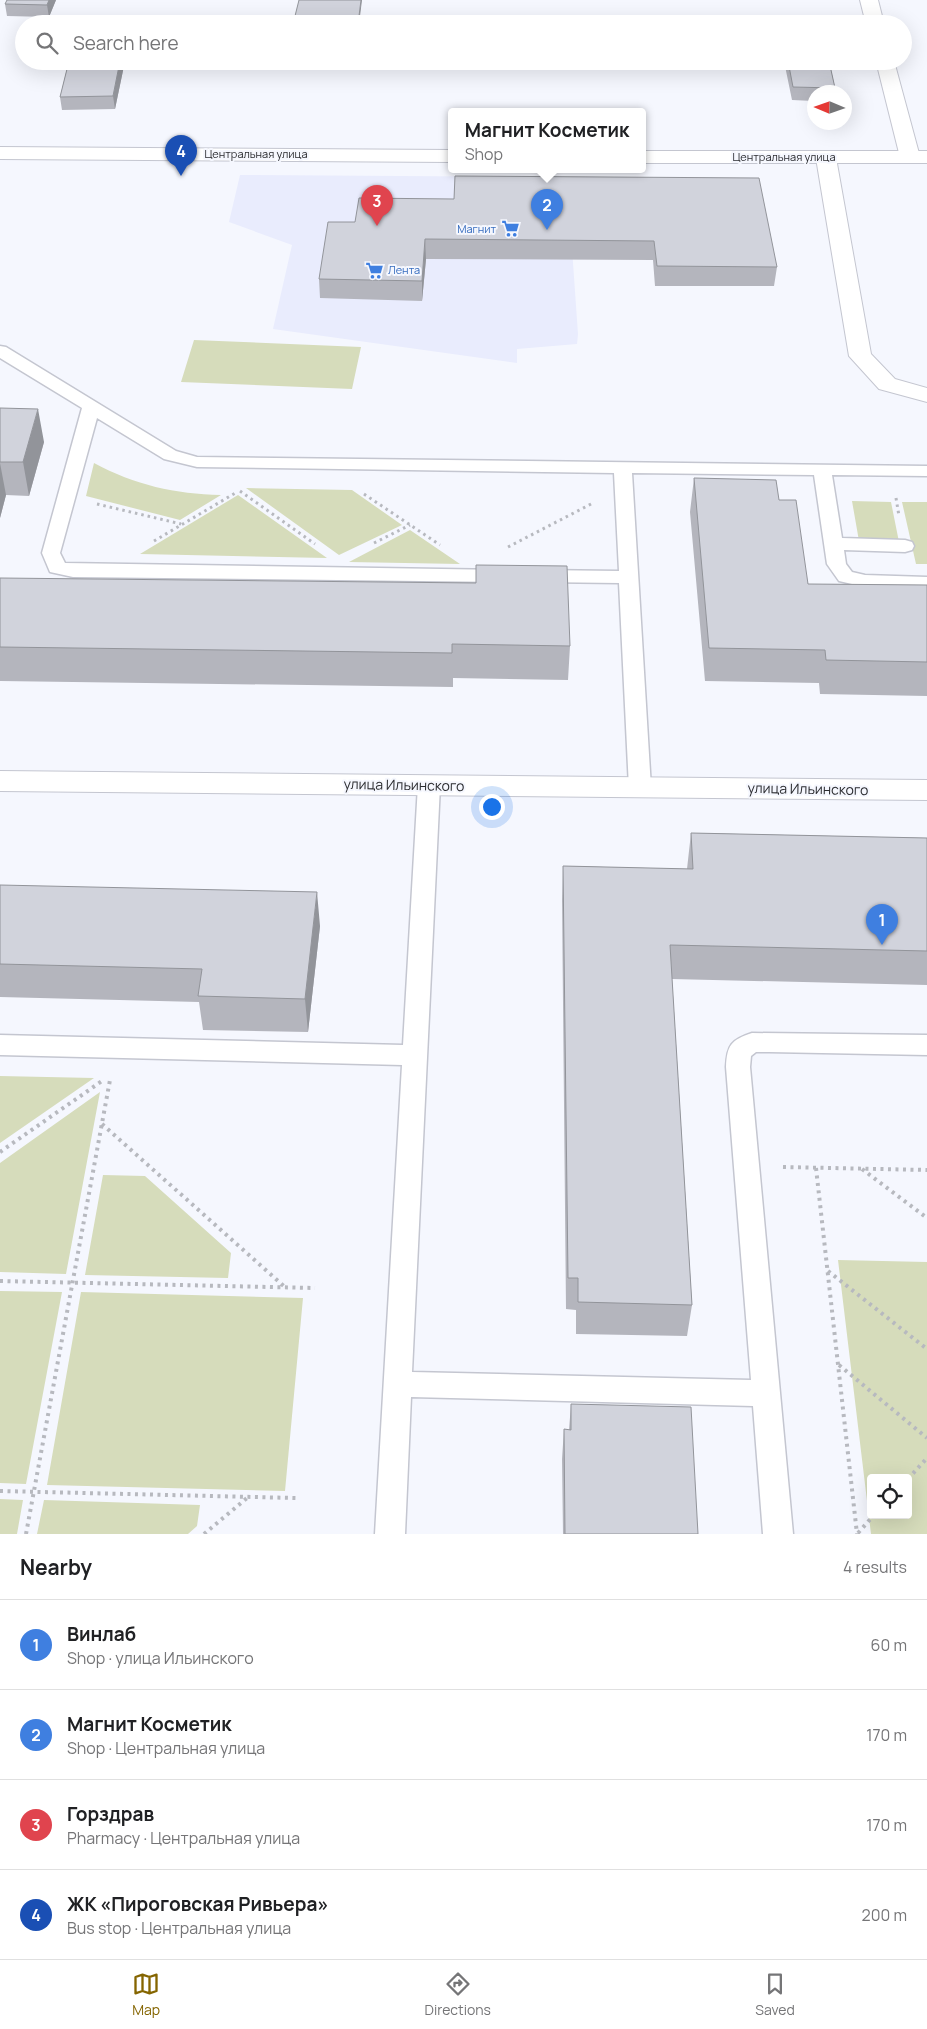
<!DOCTYPE html>
<meta charset="utf-8">
<style>
body{margin:0;font-family:Manrope,sans-serif;background:#f6f6f6;color:#202124}
.controls{position:absolute;right:15px;bottom:15px;display:grid;overflow:hidden;border-radius:5px;box-shadow:0 5px 20px #0002}
.controls button{width:45px;height:45px;display:grid;place-items:center;padding:0;border:0;border-bottom:1px solid #e0e0e0;background:#fff;color:#202124;font:25px sans-serif}
.compass{position:absolute;left:807px;top:85px;width:45px;height:45px;border-radius:50%;background:#fff;box-shadow:0 5px 20px #0002;rotate:272deg}
.you{position:absolute;left:491px;top:806px;width:18px;height:18px;margin:-12px;border:4px solid #fff;border-radius:50%;background:#1a73e8;box-shadow:0 0 0 8px #1a73e833}
.badge{display:grid;place-items:center;width:32px;height:32px;border-radius:50%;background:#856500;color:#fff;font-size:16px;font-weight:700}
.pin{position:absolute;translate:-50% -41px;filter:drop-shadow(0 1px 2px #0008)}
.pin::after{content:'';position:absolute;top:26px;width:18px;height:15px;background:inherit;clip-path:polygon(0 0,100% 0,50% 100%)}
.popup{position:absolute;left:448px;top:108px;width:198px;height:65px;box-sizing:border-box;display:grid;place-content:center;border-radius:5px;background:#fff;filter:drop-shadow(0 1px 4px #0005);font-size:16px;white-space:nowrap;color:#757577}
.popup b{font-size:19px;color:#202124}
.popup::after{content:'';position:absolute;left:50%;top:100%;margin-left:-10px;border:10px solid transparent;border-top-color:#fff}
.list{margin:0;padding:0;list-style:none}
h2{display:flex;justify-content:space-between;align-items:center;height:65px;margin:0;padding:0 20px;font-size:21px}
h2 small{font-size:16px;font-weight:400;color:#757577}
.list li{display:grid;grid-template-columns:32px 1fr auto;gap:15px;align-items:center;box-sizing:border-box;height:90px;padding:0 20px;border-top:1px solid #e0e0e0}
.list b{display:block;font-size:19px;white-space:nowrap}
.list p{margin:0;font-size:16px;white-space:nowrap;color:#757577}
.list em{font-size:16px;font-style:normal;color:#757577}
.icon{flex:none;width:28px;height:28px;fill:none;stroke:currentColor;stroke-width:2;stroke-linecap:round;stroke-linejoin:round}
.map{position:relative;flex:none;width:927px;height:1534px;overflow:hidden}
.search{position:absolute;background:#fff;box-shadow:0 5px 20px #0002;left:15px;right:15px;top:15px;height:55px;display:flex;align-items:center;gap:12px;box-sizing:border-box;padding:0 18px;border-radius:28px;color:#757577;font-size:19px}
.sheet{height:425px;background:#fff}
nav{display:flex;justify-content:space-around;align-items:center;box-sizing:border-box;height:70px;border-top:1px solid #e0e0e0;background:#fff;font-size:14px;color:#757577}
nav a{display:grid;justify-items:center;gap:2px}
nav .on{color:#856500}
.map>svg:first-child{display:block}
.built{fill:#e9ecfd}
.green{fill:#d6dcbb;fill-rule:evenodd}
.lines{fill:none;stroke-linecap:round;stroke-linejoin:round}
.service-casing{stroke:#c4c6d0;stroke-width:3}
.minor-casing{stroke:#c4c6d0;stroke-width:2}
.tertiary-casing{stroke:#c4c6d0;stroke-width:2}
.path-far2{stroke:#b7b9bf;stroke-width:2.5;stroke-dasharray:2 2.5;stroke-linecap:butt}
.path-far1{stroke:#b7b9bf;stroke-width:3;stroke-dasharray:2.5 4;stroke-linecap:butt}
.path{stroke:#b7b9bf;stroke-width:4;stroke-dasharray:3 4.5;stroke-linecap:butt}
.service{fill:#fff;fill-rule:evenodd}
.minor{fill:#fff;fill-rule:evenodd}
.tertiary{fill:#fff;fill-rule:evenodd}
.wall{fill:#b4b5bd}
.shaded-wall{fill:#92949a}
.building{fill:#d1d3dc;stroke:#92949a}
.labels{text-anchor:middle;stroke-width:4;stroke-linejoin:round;paint-order:stroke}
.far-street-label{font-size:11px;fill:#2b2c30;stroke:#f5f7fe}
.far-shop-label{font-size:11px;fill:#366cbe;stroke:#f5f7fe;text-anchor:end}
.street-label{font-size:14px;fill:#2b2c30;stroke:#f5f7fe}
</style>
<div class="map">
<svg width="927" height="1534" viewBox="0 0 927 1534">
<rect width="100%" height="100%" fill="#f5f7fe"/>
<path class="built" d="M 240,175 L 567,177 L 578,334 L 577,344 L 517,349 L 517,363 L 273,329 L 292,245 L 229,222 Z"/>
<path class="green" d="M 194,340 L 361,347 L 352,389 L 181,382 Z
M 94,463 C 135,485 175,494 221,495 L 180,520 L 86,496 Z
M 246,488 L 352,490 L 402,525 L 339,555 Z
M 238,495 L 327,558 L 140,554 Z
M 852,501 L 891,502 L 899,542 L 859,541 Z
M 902,502 L 927,502 L 927,564 L 916,564 Z
M 410,530 L 460,564 L 349,562 Z
M 0,1076 L 94,1078 L 0,1143 Z
M 100,1092 L 66,1274 L 0,1272 L 0,1163 Z
M 103,1175 L 145,1176 L 231,1253 L 228,1278 L 85,1275 Z
M 838,1260 L 927,1262 L 927,1534 L 871,1534 ZM 871,1478 L 908,1478 L 908,1515 L 871,1515 Z
M 0,1291 L 62,1292 L 26,1484 L 0,1483 Z
M 81,1292 L 303,1298 L 285,1491 L 47,1485 Z
M 0,1499 L 23,1500 L 17,1534 L 0,1534 Z
M 44,1500 L 200,1505 L 197,1526 L 188,1534 L 37,1534 Z"/>
<g class="lines">
<defs>
<path id="service" d="M 0,346 L 6,347 L 176,451 L 197,457 L 927,466 L 927,476 L 832,475 L 842,538 L 905,540 L 912,542 L 914,546 L 912,550 L 905,552 L 844,550 L 846,564 L 852,572 L 865,575 L 927,577 L 927,589 L 865,587 L 839,581 L 827,564 L 814,475 L 632,473 L 651,788 L 648,793 L 640,796 L 632,793 L 629,788 L 619,583 L 539,582 L 532,580 L 529,576 L 532,572 L 539,570 L 619,571 L 614,473 L 197,467 L 164,459 L 97,418 L 60,553 L 65,563 L 504,570 L 511,572 L 514,576 L 511,580 L 504,582 L 73,577 L 50,572 L 42,553 L 82,408 L 0,358 Z
M 429,777 L 437,780 L 440,785 L 412,1372 L 751,1380 L 726,1067 C 727,1045 731,1040 752,1033 L 927,1035 L 927,1055 L 769,1052 L 756,1052 L 751,1056 L 750,1067 L 793,1534 L 763,1534 L 753,1406 L 411,1397 L 405,1534 L 375,1534 L 402,1065 L 0,1055 L 0,1035 L 403,1045 L 418,785 L 421,780 Z"/>
<path id="minor" d="M 860,0 L 878,0 L 884,24 L 866,24 Z
M 876,61 L 894,61 L 920,157 L 917,161 L 910,163 L 903,161 L 900,157 Z
M 826,152 L 833,154 L 836,158 L 871,354 L 895,379 L 927,388 L 927,402 L 879,389 L 849,356 L 816,158 L 819,154 Z
M 0,771 L 927,780 L 927,800 L 0,791 Z"/>
<path id="tertiary" d="M 0,147 L 452,150 L 452,162 L 0,159 Z
M 642,151 L 927,151 L 927,163 L 642,163 Z"/>
</defs>
<use href="#service" class="service-casing"/>
<use href="#minor" class="minor-casing"/>
<use href="#tertiary" class="tertiary-casing"/>
<path class="path-far2" d="M 470,171 L 500,171 L 500,169"/>
<path class="path-far1" d="M 240,491 L 315,544
M 364,494 L 440,545
M 896,498 L 899,516
M 97,504 L 181,524
M 154,541 L 237,492
M 374,543 L 410,525
M 508,547 L 593,503"/>
<path class="path" d="M 102,1124 L 286,1288
M 0,1152 L 102,1081
M 783,1167 L 927,1170
M 816,1168 L 857,1534
M 862,1169 L 927,1218
M 828,1271 L 927,1349
M 0,1281 L 315,1288
M 839,1365 L 927,1438
M 908,1479 L 927,1458
M 0,1491 L 296,1498
M 858,1533 L 874,1515
M 26,1534 L 110,1080
M 204,1534 L 247,1498"/>
<use href="#service" class="service"/>
<use href="#minor" class="minor"/>
<use href="#tertiary" class="tertiary"/>
</g>
<path class="wall" d="M 56,0 L 49,17 L 7,16 L 5,4 Z
M 69,61 L 125,61 L 115,109 L 62,110 L 60,97 Z
M 786,61 L 829,61 L 835,88 L 834,92 L 814,92 L 814,101 L 792,100 L 785,66 Z
M 455,176 L 777,267 L 774,286 L 655,286 L 653,260 L 426,259 L 422,301 L 320,298 L 319,279 L 355,222 L 454,199 Z
M 0,408 L 44,442 L 29,496 L 6,495 L 0,518 Z
M 694,478 L 779,500 L 808,584 L 927,585 L 927,696 L 820,694 L 819,683 L 705,681 L 690,512 Z
M 0,578 L 570,646 L 568,680 L 453,678 L 453,687 L 0,681 Z
M 691,833 L 927,838 L 927,985 L 672,979 L 692,1305 L 687,1336 L 576,1334 L 576,1310 L 566,1309 L 562,900 L 563,866 L 687,869 Z
M 0,885 L 320,926 L 308,1032 L 203,1030 L 199,1002 L 0,997 Z
M 571,1404 L 698,1534 L 563,1534 L 562,1459 L 564,1429 L 569,1430 Z"/>
<path class="shaded-wall" d="M 49,0 L 56,0 L 49,17 L 47,5 Z
M 361,0 L 362,0 L 359,24 L 358,24 Z
M 120,61 L 125,61 L 115,109 L 113,96 Z
M 425,239 L 426,259 L 422,301 L 422,281 Z
M 38,409 L 44,442 L 29,496 L 23,462 Z
M 0,463 L 6,495 L 0,518 Z
M 317,892 L 320,926 L 308,1032 L 305,999 Z"/>
<path class="building" d="M 7,0 L 49,0 L 47,5 L 5,4 Z
M 299,0 L 361,0 L 358,24 L 293,24 Z
M 69,61 L 120,61 L 113,96 L 60,97 Z
M 788,61 L 829,61 L 835,88 L 793,87 Z
M 455,176 L 759,178 L 777,267 L 657,266 L 654,241 L 425,239 L 422,281 L 319,279 L 328,222 L 355,222 L 359,198 L 454,199 Z
M 0,408 L 38,409 L 23,462 L 0,462 Z
M 694,478 L 776,480 L 779,500 L 796,500 L 808,584 L 927,585 L 927,662 L 826,660 L 825,650 L 709,648 Z
M 476,565 L 567,566 L 570,646 L 452,644 L 452,653 L 0,647 L 0,578 L 476,583 Z
M 691,833 L 927,838 L 927,951 L 670,945 L 692,1305 L 578,1302 L 578,1278 L 568,1278 L 563,866 L 693,869 Z
M 0,885 L 317,892 L 305,999 L 198,996 L 202,969 L 0,964 Z
M 571,1404 L 691,1407 L 698,1534 L 565,1534 L 564,1429 L 571,1430 Z"/>
<defs>
<symbol id="supermarket-bare" viewBox="-9 -9 18 18"><path d="M-6-5.5h2.5l.6 2H6L4.5 2H-2.5L-4.4-4H-6ZM-1.5 3.2a1.3 1.3 0 1 0 .1 0ZM3 3.2a1.3 1.3 0 1 0 .1 0Z" fill="#3f7fe0" stroke="#f5f7fe" stroke-width="2.5" paint-order="stroke"/></symbol>
</defs>
<g fill-rule="evenodd">
<use href="#supermarket-bare" x="498" y="216" width="25" height="25"/>
<use href="#supermarket-bare" x="362" y="258" width="25" height="25"/>
</g>
<g class="labels">
<g class="far-street-label">
<text x="256" y="158">Центральная улица</text>
<text x="784" y="161">Центральная улица</text>
</g>
<g class="far-shop-label">
<text x="496" y="233">Магнит</text>
<text x="388" y="274" text-anchor="start">Лента</text>
</g>
<g class="street-label">
<text transform="translate(404 785) rotate(1)" y="5">улица Ильинского</text>
<text transform="translate(808 789) rotate(1)" y="5">улица Ильинского</text>
</g>
</g>
</svg>
<div class="controls">
<button><svg class="icon" aria-label="locate" viewBox="0 0 24 24"><circle cx="12" cy="12" r="6"/><path d="M12 2v4M12 18v4M2 12h4M18 12h4"/></svg></button>
</div>
<svg class="compass" viewBox="-18 -18 36 36"><path d="M0-13l5 13h-10z" fill="#e53935"/><path d="M0 13l5-13h-10z" fill="#757577"/></svg>
<div class="you"></div>
<div class="pin badge" style="left:882px;top:945px;background:#3f7fe0">1</div>
<div class="pin badge" style="left:547px;top:230px;background:#3f7fe0">2</div>
<div class="popup"><b>Магнит Косметик</b>Shop</div>
<div class="pin badge" style="left:377px;top:226px;background:#e0444e">3</div>
<div class="pin badge" style="left:181px;top:176px;background:#1a4fb4">4</div>
<div class="search"><svg class="icon" aria-label="search" viewBox="0 0 24 24"><circle cx="10" cy="10" r="6"/><path d="M15 15l6 6"/></svg>Search here</div>
</div>
<section class="sheet">
<h2>Nearby<small>4 results</small></h2>
<ul class="list">
<li><span class="badge" style="background:#3f7fe0">1</span><div><b>Винлаб</b><p>Shop · улица Ильинского</p></div><em>60 m</em></li>
<li><span class="badge" style="background:#3f7fe0">2</span><div><b>Магнит Косметик</b><p>Shop · Центральная улица</p></div><em>170 m</em></li>
<li><span class="badge" style="background:#e0444e">3</span><div><b>Горздрав</b><p>Pharmacy · Центральная улица</p></div><em>170 m</em></li>
<li><span class="badge" style="background:#1a4fb4">4</span><div><b>ЖК «Пироговская Ривьера»</b><p>Bus stop · Центральная улица</p></div><em>200 m</em></li>
</ul>
</section>
<nav>
<a class="on"><svg class="icon" aria-label="map" viewBox="0 0 24 24"><path d="M3 6l6-2 6 2 6-2v14l-6 2-6-2-6 2zM9 4v14M15 6v14"/></svg>Map</a>
<a><svg class="icon" aria-label="directions" viewBox="0 0 24 24"><path d="M12 3l9 9-9 9-9-9zM9 14v-3h6M13 9l2 2-2 2"/></svg>Directions</a>
<a><svg class="icon" aria-label="saved" viewBox="0 0 24 24"><path d="M7 4h10v16l-5-4-5 4z"/></svg>Saved</a>
</nav>
